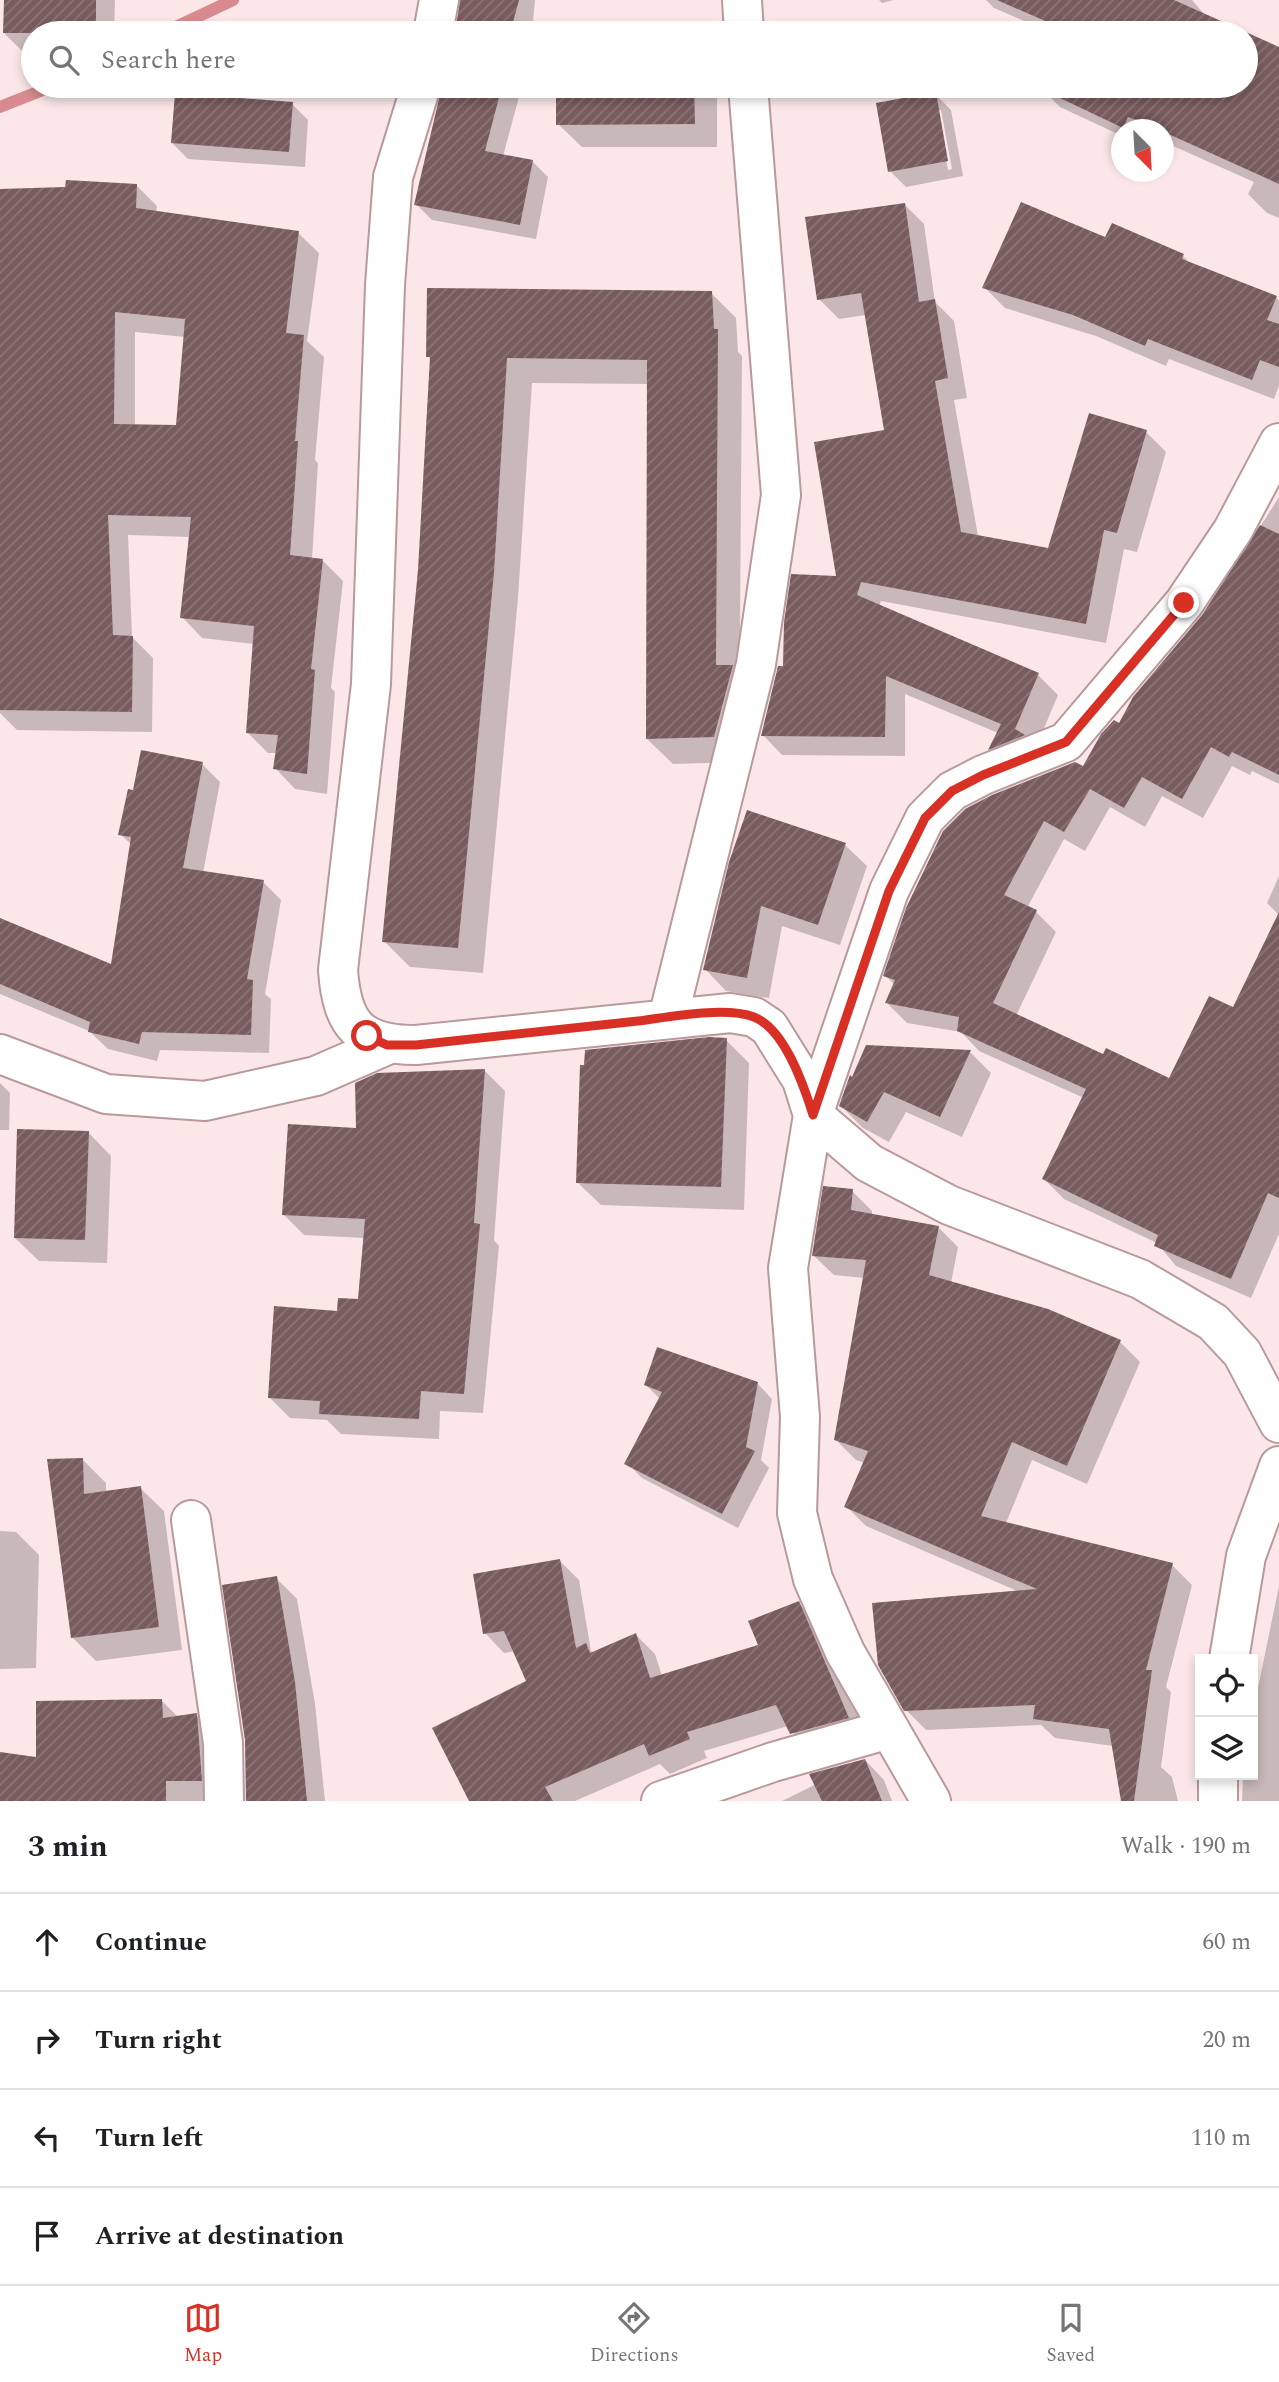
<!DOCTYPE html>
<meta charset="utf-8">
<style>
body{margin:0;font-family:Spectral,serif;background:#f2f2f2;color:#202124}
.controls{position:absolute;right:21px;bottom:21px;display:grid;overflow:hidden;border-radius:0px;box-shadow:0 4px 10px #0003}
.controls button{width:63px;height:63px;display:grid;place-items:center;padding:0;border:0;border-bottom:2px solid #e0e0e0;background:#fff;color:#202124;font:35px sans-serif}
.compass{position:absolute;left:1111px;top:119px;width:63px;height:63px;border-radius:50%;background:#fff;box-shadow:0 4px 10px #0003;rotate:156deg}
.stop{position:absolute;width:21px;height:21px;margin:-16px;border:5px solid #d93025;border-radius:50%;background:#fff}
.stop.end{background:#d93025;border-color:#fff;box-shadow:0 2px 7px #0008}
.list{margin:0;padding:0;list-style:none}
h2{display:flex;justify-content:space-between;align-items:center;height:91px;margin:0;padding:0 28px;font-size:30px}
h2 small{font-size:23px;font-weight:400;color:#757577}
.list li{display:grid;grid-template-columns:46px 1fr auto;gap:21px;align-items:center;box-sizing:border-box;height:98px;padding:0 28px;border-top:2px solid #e0e0e0}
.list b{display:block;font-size:26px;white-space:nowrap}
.list em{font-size:23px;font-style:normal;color:#757577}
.icon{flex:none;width:38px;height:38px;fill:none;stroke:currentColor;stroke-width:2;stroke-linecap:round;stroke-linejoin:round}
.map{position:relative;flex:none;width:1279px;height:1801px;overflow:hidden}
.search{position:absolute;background:#fff;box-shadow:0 4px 10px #0003;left:21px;right:21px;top:21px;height:77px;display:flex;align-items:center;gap:18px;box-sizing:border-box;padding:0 24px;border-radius:38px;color:#757577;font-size:26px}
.sheet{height:483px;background:#fff}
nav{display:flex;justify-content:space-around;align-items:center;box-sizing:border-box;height:98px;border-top:2px solid #e0e0e0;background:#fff;font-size:19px;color:#757577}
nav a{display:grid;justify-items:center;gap:4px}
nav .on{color:#d93025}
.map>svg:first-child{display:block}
.shadow{fill:#0003;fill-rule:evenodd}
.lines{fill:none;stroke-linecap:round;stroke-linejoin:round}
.stream{stroke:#d98a91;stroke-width:12}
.building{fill:url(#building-hatch);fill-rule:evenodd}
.street-casing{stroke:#b9999b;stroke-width:42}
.street{stroke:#fff;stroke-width:38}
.route{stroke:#d93025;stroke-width:9}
</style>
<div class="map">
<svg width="1279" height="1801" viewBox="0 0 1279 1801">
<defs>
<pattern id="building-hatch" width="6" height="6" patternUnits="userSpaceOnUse" patternTransform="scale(1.75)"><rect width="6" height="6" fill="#785b5d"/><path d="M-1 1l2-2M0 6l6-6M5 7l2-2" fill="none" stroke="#8c7576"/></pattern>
</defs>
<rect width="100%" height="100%" fill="#fbe7e8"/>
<path class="shadow" d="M 5,0 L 115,0 L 114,33 L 33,33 L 33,53 L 24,53 L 5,34 Z
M 461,0 L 535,0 L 532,33 L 457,33 Z
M 879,0 L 894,0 L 882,3 Z
M 986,0 L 1192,0 L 1205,15 L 1245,33 L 1052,33 L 994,8 Z
M 1246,34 L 1279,49 L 1279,218 L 1267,213 L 1248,194 L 1254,182 L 1164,142 L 1164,130 L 1122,130 L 1122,136 L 1060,107 L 1041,88 L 1246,86 Z
M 444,86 L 522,86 L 503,156 L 532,161 L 548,177 L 536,239 L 432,220 L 416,204 Z
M 558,86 L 717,86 L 717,147 L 582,147 L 558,124 Z
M 935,94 L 951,110 L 963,176 L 906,187 L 890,171 ZM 937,110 L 941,110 L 952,169 L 948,170 Z
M 292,104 L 308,120 L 305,167 L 188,159 L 172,143 Z
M 136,185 L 157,206 L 156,213 L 298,233 L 319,253 L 307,341 L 324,357 L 315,460 L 318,463 L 312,559 L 322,560 L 343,581 L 331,688 L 335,692 L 327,794 L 295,789 L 275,768 L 277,753 L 268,753 L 247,732 L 254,644 L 202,638 L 182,617 L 190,537 L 128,535 L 132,637 L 153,658 L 152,732 L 17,730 L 0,713 L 0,191 ZM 135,332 L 185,337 L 178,427 L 135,427 Z
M 904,204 L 924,224 L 935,302 L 954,321 L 967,398 L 954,400 L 978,536 L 1050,550 L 1146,432 L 1166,452 L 1137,552 L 1124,549 L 1106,643 L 881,601 L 879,607 L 1038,675 L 1058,695 L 1036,747 L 1009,769 L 990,749 L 998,733 L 905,694 L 905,756 L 782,755 L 763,735 L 784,668 L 838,577 L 886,432 L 866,315 L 839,319 L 819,299 Z
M 1106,240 L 1183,256 L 1193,266 L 1276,297 L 1279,301 L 1279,386 L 1274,399 L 1169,359 L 1166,366 L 1096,336 L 1005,308 L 984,287 Z
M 711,293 L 736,318 L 738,352 L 742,356 L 739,762 L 673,764 L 647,739 L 649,384 L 532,383 L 518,598 L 483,973 L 410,967 L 384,941 L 420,570 L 431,360 L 428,356 Z
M 1279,497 L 1279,784 L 1252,771 L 1250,775 L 1232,766 L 1203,818 L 1162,796 L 1145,827 L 1110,807 L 1085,851 L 1064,839 L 1027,908 L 1036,912 L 1056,932 L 1016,1016 L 1104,1056 L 1170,1080 L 1234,1010 L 1279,916 L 1279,1234 L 1251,1298 L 1176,1266 L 1157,1243 L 1064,1199 L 1044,1179 L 1084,1098 L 979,1051 L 961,1032 L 907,1023 L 887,1003 L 895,985 L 885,975 L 1084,768 L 1204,616 Z
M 202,764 L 220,782 L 203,873 L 263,882 L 281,900 L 265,994 L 271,999 L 269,1053 L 160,1050 L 157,1061 L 108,1049 L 89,1031 L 0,994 L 0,920 L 112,966 L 132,845 L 120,834 L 135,792 Z
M 845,845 L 867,866 L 840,945 L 782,926 L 769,998 L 726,991 L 705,969 L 731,863 Z
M 1279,876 L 1279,915 L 1267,903 Z
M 726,1040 L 749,1063 L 744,1210 L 601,1205 L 577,1182 L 586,1067 Z
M 970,1052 L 991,1073 L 962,1137 L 906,1112 L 889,1142 L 863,1128 L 841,1106 Z
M 485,1071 L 505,1091 L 494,1240 L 499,1246 L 483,1413 L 440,1411 L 439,1439 L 341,1434 L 327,1420 L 290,1418 L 269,1397 L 339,1312 L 360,1301 L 365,1238 L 304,1235 L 283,1214 L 358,1130 Z
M 0,1083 L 10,1093 L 9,1130 L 0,1130 Z
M 88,1132 L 111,1156 L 107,1263 L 39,1261 L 15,1238 Z
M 852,1191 L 872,1211 L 872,1215 L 938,1227 L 958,1247 L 951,1283 L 1048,1310 L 1120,1342 L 1140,1362 L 1087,1484 L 1032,1460 L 1006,1523 L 1172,1565 L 1192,1585 L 1166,1687 L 1171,1692 L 1161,1767 L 1172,1777 L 1178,1801 L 1123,1801 L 1113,1746 L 1055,1738 L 1041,1725 L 926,1730 L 906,1710 L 1020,1592 L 866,1526 L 846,1506 L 865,1463 L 856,1460 L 836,1440 L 865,1278 L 834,1275 L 814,1256 Z
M 757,1383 L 772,1399 L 761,1460 L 769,1468 L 738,1528 L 642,1478 L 627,1463 L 660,1399 L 646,1385 Z
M 82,1459 L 106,1483 L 106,1492 L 140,1488 L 164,1511 L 182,1650 L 96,1661 L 72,1637 Z
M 0,1531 L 16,1532 L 39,1555 L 36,1668 L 0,1669 Z
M 560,1561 L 579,1580 L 591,1651 L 593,1653 L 636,1635 L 655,1654 L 662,1676 L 760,1646 L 798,1603 L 817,1622 L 867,1737 L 811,1753 L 788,1726 L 704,1751 L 707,1758 L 670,1774 L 660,1764 L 575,1801 L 471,1801 L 529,1682 L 515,1651 L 504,1653 L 485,1633 Z
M 276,1578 L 297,1599 L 315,1704 L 325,1801 L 248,1801 Z
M 1279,1586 L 1279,1801 L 1242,1801 L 1243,1775 L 1253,1775 L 1253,1712 Z
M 162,1701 L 178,1717 L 196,1715 L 216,1736 L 221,1801 L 0,1801 L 0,1779 Z
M 865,1760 L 884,1780 L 892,1801 L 782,1801 Z"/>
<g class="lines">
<path class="stream" d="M 163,33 L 233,0
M 0,107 L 53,86"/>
</g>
<path class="building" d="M 4,0 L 96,0 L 96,33 L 3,33 Z
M 460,0 L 519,0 L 510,33 L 455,33 Z
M 997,0 L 1174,0 L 1279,47 L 1279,184 L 1164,132 L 1164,130 L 1128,117 L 1123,128 L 1039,88 L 1246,86 L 1246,33 L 1065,33 L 1066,30 Z
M 442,86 L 502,86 L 485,151 L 533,160 L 520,225 L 414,205 Z
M 556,86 L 694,86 L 695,124 L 556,125 Z
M 936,92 L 948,161 L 888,172 L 876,103 Z
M 175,93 L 293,102 L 289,152 L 171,143 Z
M 66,180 L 137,184 L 136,208 L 299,231 L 286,333 L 304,335 L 295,441 L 298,441 L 290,555 L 323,559 L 311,669 L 315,670 L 307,774 L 273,769 L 278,735 L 246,733 L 254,626 L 180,618 L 191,517 L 108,515 L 113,635 L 133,636 L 132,712 L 0,710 L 0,189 L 65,187 ZM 115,312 L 185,319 L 176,425 L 114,424 Z
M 1021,202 L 1105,237 L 1112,223 L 1184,254 L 1182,259 L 1277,296 L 1267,320 L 1279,324 L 1279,367 L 1260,360 L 1252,380 L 1148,339 L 1145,346 L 1073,315 L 982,288 Z
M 905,203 L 919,302 L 935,299 L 948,378 L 935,381 L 961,532 L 1048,548 L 1089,413 L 1147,430 L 1117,533 L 1104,530 L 1086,624 L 861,582 L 857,595 L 1039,673 L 1015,729 L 1025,735 L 988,750 L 1001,724 L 886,676 L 885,737 L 761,736 L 778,666 L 783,666 L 784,622 L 791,574 L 836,576 L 814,442 L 884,430 L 861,293 L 817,300 L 805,217 Z
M 427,288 L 712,291 L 714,329 L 718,329 L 716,665 L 733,665 L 714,737 L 646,739 L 647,360 L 507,358 L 494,572 L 458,948 L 382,942 L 418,570 L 430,357 L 426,357 Z
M 1260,525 L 1279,534 L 1279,775 L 1232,752 L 1229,757 L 1211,747 L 1182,799 L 1142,777 L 1124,808 L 1090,789 L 1064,832 L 1044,821 L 1004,895 L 1037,910 L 993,1003 L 1103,1054 L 1106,1048 L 1169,1078 L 1209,996 L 1233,1007 L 1279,912 L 1279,1198 L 1268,1193 L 1231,1279 L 1154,1246 L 1158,1235 L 1042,1179 L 1086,1089 L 957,1031 L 959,1017 L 885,1003 L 895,980 L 883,976 L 906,908 L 943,831 L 965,809 L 992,795 L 1075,762 L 1083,766 L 1101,734 L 1114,720 L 1119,723 L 1133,697 L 1202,615 Z
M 141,750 L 203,762 L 183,868 L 264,880 L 247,979 L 253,980 L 251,1035 L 142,1032 L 139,1044 L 88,1032 L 90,1022 L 0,984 L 0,918 L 111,964 L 131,837 L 118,835 L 128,789 L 133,790 Z
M 747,810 L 846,843 L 818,925 L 761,906 L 747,978 L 703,970 L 729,862 Z
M 709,1037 L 727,1038 L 721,1187 L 576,1183 L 580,1065 L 584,1065 L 585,1050 Z
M 866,1045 L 971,1050 L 940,1117 L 884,1092 L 867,1122 L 839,1106 L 850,1075 L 852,1077 Z
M 485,1069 L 474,1223 L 480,1224 L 464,1394 L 421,1391 L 419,1419 L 319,1414 L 320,1401 L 268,1398 L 274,1306 L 337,1311 L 338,1298 L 358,1299 L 365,1219 L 282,1215 L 288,1124 L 356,1128 L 355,1083 L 377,1073 Z
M 17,1129 L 89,1131 L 85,1240 L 14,1238 Z
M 823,1186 L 853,1189 L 851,1210 L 939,1226 L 929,1275 L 1048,1309 L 1121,1340 L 1067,1466 L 1012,1442 L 981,1516 L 1173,1563 L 1146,1670 L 1152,1670 L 1134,1801 L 1121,1801 L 1109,1729 L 1033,1719 L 1035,1705 L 904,1711 L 878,1665 L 872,1603 L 1037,1589 L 844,1507 L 868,1451 L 834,1440 L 866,1260 L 812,1256 Z
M 657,1347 L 758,1382 L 746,1447 L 755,1451 L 722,1514 L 624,1464 L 662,1392 L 644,1385 Z
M 83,1458 L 84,1494 L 141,1486 L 159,1627 L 71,1638 L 47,1459 Z
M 560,1559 L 576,1648 L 586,1643 L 590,1653 L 636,1633 L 650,1678 L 758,1645 L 748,1621 L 799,1601 L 849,1718 L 790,1734 L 776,1705 L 687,1732 L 690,1739 L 649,1756 L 644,1744 L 545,1787 L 553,1801 L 469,1801 L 432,1728 L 526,1681 L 504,1631 L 483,1634 L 473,1574 Z
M 277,1576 L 295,1682 L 307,1801 L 246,1801 L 245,1740 L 222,1585 Z
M 162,1699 L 163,1718 L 197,1713 L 202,1781 L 166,1781 L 166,1801 L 0,1801 L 0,1752 L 36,1757 L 36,1701 Z
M 865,1759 L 882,1801 L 822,1801 L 809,1774 Z"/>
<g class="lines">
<defs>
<path id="street" d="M 742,0 L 744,33
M 433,33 L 439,0
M 421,86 L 393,177 L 385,285 L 371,684 L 338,970 C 342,1025 359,1045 416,1045 L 730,1013 L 754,1017 L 769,1027 L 802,1080 L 813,1115 L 869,1163 L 949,1205 L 1140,1279 L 1213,1322 L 1242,1353 L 1279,1423
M 668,1018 L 756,664 L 781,495 L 748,86
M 0,1054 L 106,1094 L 205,1101 L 316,1076 L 387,1045
M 191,1520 L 223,1743 L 224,1801
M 1229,1659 L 1246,1556 L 1279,1466
M 1218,1775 L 1218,1801
M 661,1801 L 773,1762 L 889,1729
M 931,1801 L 845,1652 L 813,1579 L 797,1513 L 800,1417 L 788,1268 L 813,1115 L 889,891 L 925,818 L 952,791 L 983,775 L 1066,742 L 1184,603 L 1233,530 L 1279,443"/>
</defs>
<use href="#street" class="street-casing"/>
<use href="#street" class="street"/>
</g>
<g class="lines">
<path class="route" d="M 367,1036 L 387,1045 L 416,1045 C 490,1037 564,1029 638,1021 C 669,1017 725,1006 754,1017 C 785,1029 804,1086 813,1115 L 889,891 L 925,818 L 952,791 L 983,775 L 1066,742 L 1184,603"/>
</g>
</svg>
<div class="controls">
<button><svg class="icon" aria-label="locate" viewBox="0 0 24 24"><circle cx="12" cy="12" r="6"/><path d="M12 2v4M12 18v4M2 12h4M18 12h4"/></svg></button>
<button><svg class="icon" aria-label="layers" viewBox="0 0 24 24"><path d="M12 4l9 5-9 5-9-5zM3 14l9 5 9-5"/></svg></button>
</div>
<svg class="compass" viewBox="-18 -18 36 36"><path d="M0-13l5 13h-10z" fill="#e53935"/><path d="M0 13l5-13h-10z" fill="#757577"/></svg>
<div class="stop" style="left:367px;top:1036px"></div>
<div class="stop end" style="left:1184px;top:603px"></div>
<div class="search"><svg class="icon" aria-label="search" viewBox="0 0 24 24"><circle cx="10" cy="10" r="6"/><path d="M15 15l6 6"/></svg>Search here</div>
</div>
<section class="sheet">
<h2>3 min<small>Walk · 190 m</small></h2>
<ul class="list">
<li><svg class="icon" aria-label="ahead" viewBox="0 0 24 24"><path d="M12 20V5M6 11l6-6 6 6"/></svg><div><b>Continue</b></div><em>60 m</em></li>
<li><svg class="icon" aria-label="right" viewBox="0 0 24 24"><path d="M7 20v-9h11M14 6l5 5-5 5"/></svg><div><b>Turn right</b></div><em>20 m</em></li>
<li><svg class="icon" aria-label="left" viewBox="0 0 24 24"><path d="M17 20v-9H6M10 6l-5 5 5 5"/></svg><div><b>Turn left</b></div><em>110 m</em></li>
<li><svg class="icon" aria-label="arrive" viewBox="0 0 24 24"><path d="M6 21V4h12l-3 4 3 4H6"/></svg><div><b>Arrive at destination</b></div></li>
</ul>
</section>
<nav>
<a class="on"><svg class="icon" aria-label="map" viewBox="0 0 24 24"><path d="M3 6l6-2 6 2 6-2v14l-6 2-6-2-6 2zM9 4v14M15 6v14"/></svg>Map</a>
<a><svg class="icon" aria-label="directions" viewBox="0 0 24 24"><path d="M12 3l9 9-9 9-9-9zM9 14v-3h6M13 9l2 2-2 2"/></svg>Directions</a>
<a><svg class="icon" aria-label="saved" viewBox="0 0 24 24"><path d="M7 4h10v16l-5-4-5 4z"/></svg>Saved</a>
</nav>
